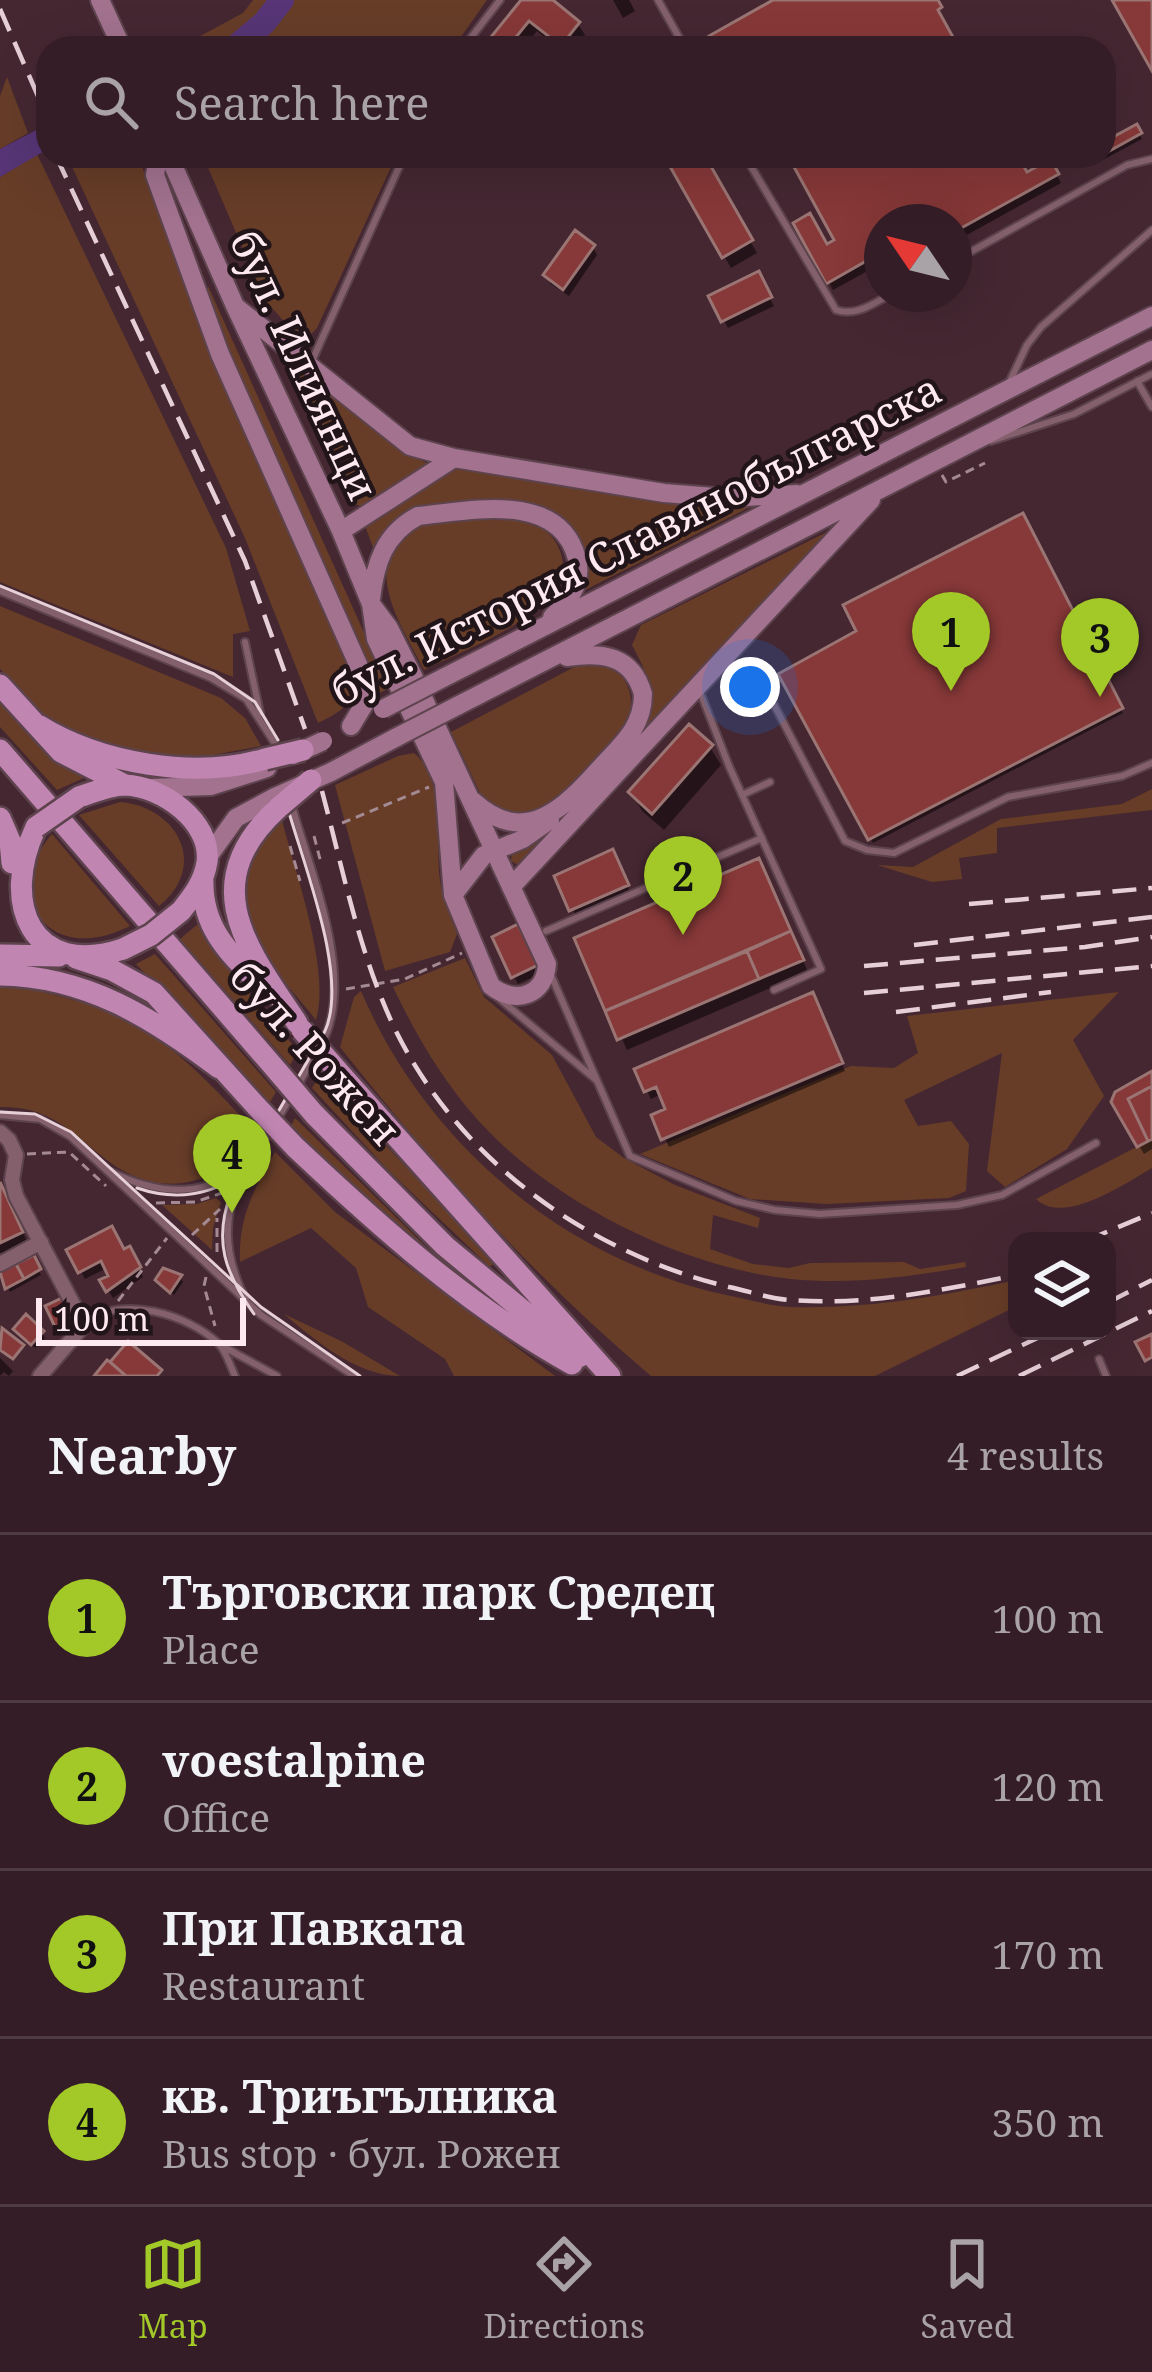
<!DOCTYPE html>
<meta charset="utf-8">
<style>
body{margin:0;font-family:"Noto Serif",serif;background:#3f2a32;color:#f1f3f6}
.controls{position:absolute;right:36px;bottom:36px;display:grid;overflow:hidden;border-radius:24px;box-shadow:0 12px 48px #0002}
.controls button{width:108px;height:108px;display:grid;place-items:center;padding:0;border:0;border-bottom:3px solid #4e3b43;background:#341d26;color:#f1f3f6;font:60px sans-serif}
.compass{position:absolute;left:864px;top:204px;width:108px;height:108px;border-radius:50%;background:#341d26;box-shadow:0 12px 48px #0002;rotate:305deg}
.scale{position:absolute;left:36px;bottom:30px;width:210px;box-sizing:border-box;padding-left:12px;border:6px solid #fee9f0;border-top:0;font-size:33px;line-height:42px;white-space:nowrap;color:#fee9f0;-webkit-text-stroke:9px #22151a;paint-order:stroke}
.you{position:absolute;left:750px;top:687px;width:42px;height:42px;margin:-30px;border:9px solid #fff;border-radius:50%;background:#1a73e8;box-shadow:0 0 0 18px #1a73e833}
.badge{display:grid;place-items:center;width:78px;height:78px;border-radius:50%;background:#a2c928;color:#111;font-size:39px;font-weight:700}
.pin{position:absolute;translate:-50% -99px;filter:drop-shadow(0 3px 6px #0008)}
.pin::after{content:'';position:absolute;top:63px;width:42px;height:36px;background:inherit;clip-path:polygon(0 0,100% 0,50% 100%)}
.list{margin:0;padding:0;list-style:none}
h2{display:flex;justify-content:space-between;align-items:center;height:156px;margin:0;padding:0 48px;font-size:51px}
h2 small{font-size:39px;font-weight:400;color:#a9a2a7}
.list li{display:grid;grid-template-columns:78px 1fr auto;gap:36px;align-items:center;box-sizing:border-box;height:168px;padding:0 48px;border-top:3px solid #4e3b43}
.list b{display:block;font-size:45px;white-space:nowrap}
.list p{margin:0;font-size:39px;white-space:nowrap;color:#a9a2a7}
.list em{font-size:39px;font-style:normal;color:#a9a2a7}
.icon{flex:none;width:66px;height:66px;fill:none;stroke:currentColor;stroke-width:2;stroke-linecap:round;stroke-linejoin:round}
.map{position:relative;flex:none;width:1152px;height:1376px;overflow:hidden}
.search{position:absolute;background:#341d26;box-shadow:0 12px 48px #0002;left:36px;right:36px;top:36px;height:132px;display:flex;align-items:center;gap:30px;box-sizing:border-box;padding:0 42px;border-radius:36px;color:#a9a2a7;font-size:45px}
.sheet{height:828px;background:#341d26}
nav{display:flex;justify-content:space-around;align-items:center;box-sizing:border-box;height:168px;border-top:3px solid #4e3b43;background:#341d26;font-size:33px;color:#a9a2a7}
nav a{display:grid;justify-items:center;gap:6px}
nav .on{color:#a2c928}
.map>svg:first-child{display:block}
.green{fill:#673d28}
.water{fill:#573576}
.shadow{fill:#0007}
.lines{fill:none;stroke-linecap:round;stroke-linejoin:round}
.river{stroke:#573576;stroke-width:24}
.building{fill:#873838;stroke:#9a7573;stroke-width:3}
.lane-casing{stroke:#5d434d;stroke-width:10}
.street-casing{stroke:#5d434d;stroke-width:18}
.secondary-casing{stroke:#5d434d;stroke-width:22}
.primary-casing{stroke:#5d434d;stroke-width:26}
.path{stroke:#a48a93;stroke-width:3;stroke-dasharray:9 6;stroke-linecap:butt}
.lane{stroke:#83606c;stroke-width:6}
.street{stroke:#83606c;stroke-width:14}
.secondary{stroke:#a2728f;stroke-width:18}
.primary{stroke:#c185b2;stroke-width:21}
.tram{stroke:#e6cfd7;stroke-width:3}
.rail{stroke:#e6cfd7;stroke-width:4.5;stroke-dasharray:24 12;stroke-linecap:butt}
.secondary-bridge-casing{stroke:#5d434d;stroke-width:22;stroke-linecap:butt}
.primary-bridge-casing{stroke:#5d434d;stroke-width:26;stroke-linecap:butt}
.secondary-bridge{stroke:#a2728f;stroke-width:18}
.primary-bridge{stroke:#c185b2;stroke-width:21}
.labels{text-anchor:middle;stroke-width:9;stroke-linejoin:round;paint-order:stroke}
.street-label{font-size:42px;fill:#fee9f0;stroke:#22151a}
</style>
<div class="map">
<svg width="1152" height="1376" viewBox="0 0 1152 1376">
<rect width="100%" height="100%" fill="#452732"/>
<path class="green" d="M 253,0 L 487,0 L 453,48 L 178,48 L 243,13 Z
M 7,77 L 28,133 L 0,149 L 0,96 Z
M 37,154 L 226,548 L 250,631 L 233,634 L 233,677 L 0,582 L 0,177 Z
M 67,156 L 138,156 L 212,348 L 350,670 C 358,701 344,711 318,723 L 245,538 Z
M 203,156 L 396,156 L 317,328 L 303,343 L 265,300 Z
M 208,286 L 389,688 L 376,695 L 369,665 L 221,335 L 208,300 Z
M 309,372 L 398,448 L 428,464 L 361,506 L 354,504 L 298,380 L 302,373 Z
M 461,465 C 562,473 656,515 760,502 L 579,593 C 606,474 476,506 406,514 L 393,522 L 374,550 L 364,523 L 443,470 Z
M 510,515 C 532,520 551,528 560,551 C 583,608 463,650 424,670 C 406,633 365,576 400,539 C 409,530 421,522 433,520 C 458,516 484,517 510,515 Z
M 837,527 L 528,860 L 516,864 L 511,861 L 512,851 L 546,833 L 641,733 C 661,698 649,678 632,645 L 641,625 Z
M 0,606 L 221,698 L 245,718 L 261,746 L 202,757 L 168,757 L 77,740 L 42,714 L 0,669 Z
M 580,664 L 611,664 C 670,717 583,776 546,814 L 504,814 L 483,799 L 451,732 Z
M 0,695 L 66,766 L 86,777 L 57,790 L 0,727 Z
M 414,753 C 447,781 435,841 440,880 C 442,898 451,917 457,934 L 450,952 L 385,971 L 335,785 L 398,756 Z
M 1152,789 L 1152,810 L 997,828 L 997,853 L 959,858 L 962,879 L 932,882 L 877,865 L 913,867 L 1001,819 L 1122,804 Z
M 120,802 C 178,807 209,866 159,906 L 79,815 Z
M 281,816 C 294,870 331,968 316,1020 C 280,975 219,916 250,852 C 256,839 271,827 281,816 Z
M 52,834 L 130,926 C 47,968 0,894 52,834 Z
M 198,924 L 225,965 L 298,1051 L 290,1065 L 180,939 Z
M 155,954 L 276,1092 L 270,1102 L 136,964 Z
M 465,958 L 484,997 L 552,1055 L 596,1137 L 624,1158 L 675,1185 L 760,1218 L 758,1228 L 713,1215 L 710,1249 L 753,1264 L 789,1268 L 810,1263 L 904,1262 L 920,1269 L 965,1262 L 966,1267 C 909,1277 849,1285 791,1279 C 677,1267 537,1195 465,1105 C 436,1069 413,1029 393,987 Z
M 10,984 C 51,995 97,1002 134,1024 C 182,1051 222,1096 259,1136 L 257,1140 C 222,1179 171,1199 122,1170 C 77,1143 60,1106 0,1107 L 0,985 Z
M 361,991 C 427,1146 570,1265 736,1297 C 754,1301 772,1306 790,1307 C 870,1309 940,1296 1017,1280 L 1017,1306 L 875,1376 L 651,1376 C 534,1277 435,1167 340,1047 L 354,997 Z
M 1119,992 L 1073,1040 L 1104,1096 L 1067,1149 L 1005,1187 L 987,1171 L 1002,1053 L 904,1100 L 918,1126 L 951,1121 L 969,1144 L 966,1191 L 949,1198 L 827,1204 L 750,1199 L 640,1154 L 851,1066 L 894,1068 L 918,1053 L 907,1016 Z
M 320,1075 L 495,1262 L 490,1267 L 389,1171 L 312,1088 Z
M 295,1118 L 464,1284 L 349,1185 L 291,1126 Z
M 1152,1139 L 1152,1168 C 1124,1184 1064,1226 1036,1199 Z
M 275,1152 L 335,1212 L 555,1376 L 454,1376 L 445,1359 L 368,1307 L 356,1268 L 311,1228 L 240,1262 C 238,1218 254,1189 275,1152 Z
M 216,1198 L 221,1202 L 213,1228 L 212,1250 L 162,1205 L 197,1204 Z
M 284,1314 L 343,1342 L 400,1376 C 357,1376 316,1341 284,1314 Z"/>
<path class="water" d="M 48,124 L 48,149 L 0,177 L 0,149 Z"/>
<path class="shadow" d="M 524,0 L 549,0 L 578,24 L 585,35 L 575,48 L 558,48 L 537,31 L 523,48 L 486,48 Z
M 613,0 L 629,0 L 635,11 L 623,18 Z
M 1136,128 L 1142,139 L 1097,163 L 1093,156 L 1104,156 L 1104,146 Z
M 667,156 L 702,156 L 757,253 L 731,268 Z
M 792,156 L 1015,156 L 1026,176 L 1050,163 L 1061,183 L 954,242 L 954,222 L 882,222 L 882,263 L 833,290 L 797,224 L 826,248 L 838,241 Z
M 593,247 L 597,255 L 569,296 L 551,284 L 546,276 Z
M 758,275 L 774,306 L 728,328 L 712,297 Z
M 1022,517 L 1123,713 L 873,843 L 782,675 L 860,632 Z
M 710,747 L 721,765 L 664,830 L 642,811 L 632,793 Z
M 616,861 L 631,894 L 577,917 L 572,909 Z
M 765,873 L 811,979 L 772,995 L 768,989 L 627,1050 L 578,940 Z
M 517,928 L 540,974 L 518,984 L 514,977 Z
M 816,1004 L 845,1071 L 669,1147 L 654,1116 L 669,1110 L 662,1094 L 651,1099 L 647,1091 Z
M 1152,1075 L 1152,1149 L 1144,1154 L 1114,1102 Z
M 0,1185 L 31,1250 L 6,1262 L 0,1252 Z
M 129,1250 L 143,1277 L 113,1298 L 103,1281 L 112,1277 L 107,1268 L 85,1279 L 70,1251 Z
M 33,1259 L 41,1275 L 10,1292 L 1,1275 Z
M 180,1277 L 183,1282 L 174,1295 L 161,1285 Z
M 42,1333 L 45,1338 L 35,1348 L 19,1334 Z
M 0,1358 L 13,1371 L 9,1376 L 4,1372 L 0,1376 Z"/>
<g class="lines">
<path class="river" d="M 234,48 L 264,23 L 282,0"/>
</g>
<path class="building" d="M 521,0 L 553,0 L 580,22 L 561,46 L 529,21 L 507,48 L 482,48 Z
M 773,0 L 938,0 L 942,7 L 938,10 L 959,48 L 716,48 L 709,36 Z
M 1112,0 L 1152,0 L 1152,71 Z
M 1137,124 L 1142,133 L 1104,154 L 1104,142 Z
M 664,156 L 705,156 L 753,240 L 722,258 Z
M 788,156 L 1018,156 L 1027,172 L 1051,159 L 1059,174 L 954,232 L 954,222 L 882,222 L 882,252 L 826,284 L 793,223 L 810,213 L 827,244 L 834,240 Z
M 575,230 L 595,245 L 563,290 L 543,275 Z
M 759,271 L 772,297 L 721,322 L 708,296 Z
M 1023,513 L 1123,708 L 868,840 L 778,674 L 856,631 L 843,605 Z
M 689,724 L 713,745 L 652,814 L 628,792 Z
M 613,849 L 629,885 L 569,911 L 554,876 Z
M 759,858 L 791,931 L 605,1011 L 574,938 Z
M 518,924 L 538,965 L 511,978 L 492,937 Z
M 791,931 L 804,960 L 759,979 L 747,951 Z
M 747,951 L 759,979 L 617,1040 L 605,1011 Z
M 813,992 L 843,1063 L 661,1140 L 651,1115 L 665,1109 L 656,1087 L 644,1092 L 634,1069 Z
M 1152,1071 L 1152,1139 L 1137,1147 L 1111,1102 L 1115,1092 Z
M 1152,1086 L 1152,1139 L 1148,1141 L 1128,1099 Z
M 0,1182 L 23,1232 L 0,1243 Z
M 112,1226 L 124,1249 L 130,1246 L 141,1267 L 106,1292 L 99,1280 L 108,1276 L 101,1261 L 78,1273 L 66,1250 Z
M 34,1255 L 41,1269 L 24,1279 L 16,1264 Z
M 16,1264 L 24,1279 L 5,1289 L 0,1272 Z
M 163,1268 L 182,1275 L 170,1293 L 155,1280 Z
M 62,1298 L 73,1321 L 56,1329 L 45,1306 Z
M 26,1314 L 44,1331 L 31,1345 L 13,1329 Z
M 2,1328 L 24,1345 L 13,1359 L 0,1350 Z
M 1152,1334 L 1152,1357 L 1145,1361 L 1135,1342 Z
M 128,1341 L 162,1370 L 157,1376 L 126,1376 L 110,1362 Z
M 107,1360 L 110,1362 L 126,1376 L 94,1376 Z"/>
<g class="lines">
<defs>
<path id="lane" d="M 658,0 L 685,48
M 463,48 L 500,0
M 745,156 L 836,310 C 856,317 874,303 891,294
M 954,261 L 1127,165 L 1152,159
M 312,361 L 404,156
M 1137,381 L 1152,407
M 1009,383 L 1027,345 L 1041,327 L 1152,230
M 991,441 L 1074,414 L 1152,374
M 0,591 L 211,678 L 246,699 L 274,742
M 245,642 L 260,713
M 754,666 L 845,841 L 867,850 L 894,853 L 1008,797 L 1122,776 L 1152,763
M 699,689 L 729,766 L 821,969 L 774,990
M 742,795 L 770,782
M 292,806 C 311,873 357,981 321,1045
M 546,931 L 762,838
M 550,973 L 630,1156 L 736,1201 L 775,1210 L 820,1214 L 957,1205 L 1002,1195 L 1096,1143
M 495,995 L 595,1079
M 297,1087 L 314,1056
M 0,1115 L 40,1119 L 71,1137 L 261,1315 L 354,1376
M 111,1172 C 161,1196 210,1200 252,1157
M 247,1302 C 201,1212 246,1175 290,1098
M 87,1322 C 122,1295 187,1314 218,1343 C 226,1351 230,1365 235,1376
M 224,1347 L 277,1376
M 1099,1359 L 1106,1376"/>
<path id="street" d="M 0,1132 L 9,1140 L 16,1155
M 16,1155 L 12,1180 L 16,1196 L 84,1325 L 40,1376
M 0,1264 L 41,1242"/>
<path id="secondary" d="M 100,0 L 122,48
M 158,156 L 155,175 L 220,354 L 361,671 L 365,703 L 351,726
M 169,156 L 235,306 L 341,531 L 371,604 L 376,639 L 444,782 L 453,895 L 491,986 C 515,1005 545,996 547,964 L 413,676 L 389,628 L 371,604
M 236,307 L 410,446 L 454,458 L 664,493 L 727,498 L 797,494
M 341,531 L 454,458
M 371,599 C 375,564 384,534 418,516 C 469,511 560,490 577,559 C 583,583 569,601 552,617
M 443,678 L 1152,316
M 457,706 L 1152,350
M 331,772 L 397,737
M 149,788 L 211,786 L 267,768
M 473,801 C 526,849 565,807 601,767 C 622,744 643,727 643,694 C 632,655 602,652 567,657
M 208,857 L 236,818 L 275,797
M 511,887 L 871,500
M 453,895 L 484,855 L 523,839 L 550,820"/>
<path id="primary" d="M 0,685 L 61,752 L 125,785
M 38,725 C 99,763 194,780 265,759
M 0,750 L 279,1073
M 79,797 C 94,792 110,785 125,785 C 162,786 212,822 207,862 C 204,882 193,896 181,911
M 278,808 C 195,884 247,948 297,1023
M 0,818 L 10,841 L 12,863
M 36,827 C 0,903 31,979 123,949
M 203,881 C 202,926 227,951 257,981
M 0,955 L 59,956
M 76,958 L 112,970 L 154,993 L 257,1107
M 0,975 C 86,976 153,1018 219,1068
M 337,1070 L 610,1376
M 314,1114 L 445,1246 L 579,1357
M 295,1147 C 381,1228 468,1306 572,1364"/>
</defs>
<use href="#lane" class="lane-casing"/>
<use href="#street" class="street-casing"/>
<use href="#secondary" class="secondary-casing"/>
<use href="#primary" class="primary-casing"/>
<path class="path" d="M 942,475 L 946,482 L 985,463
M 342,823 L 429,787
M 314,836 L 321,863
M 290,846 L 300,881
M 346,989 L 405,979 L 462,953
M 27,1154 L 69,1152 L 106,1186
M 156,1203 L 195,1202 L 222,1193
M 192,1235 L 220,1209
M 217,1252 L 217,1218
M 206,1277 L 204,1286 L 215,1326
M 118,1301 L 167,1238"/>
<use href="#lane" class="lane"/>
<use href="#street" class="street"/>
<use href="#secondary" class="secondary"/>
<use href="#primary" class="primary"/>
<path class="tram" d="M 0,586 L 214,674 L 255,702 L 278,740
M 0,1112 L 35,1114 L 71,1132 L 261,1307 L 360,1376
M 137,1188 C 175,1201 212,1196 244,1171
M 254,1314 C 225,1273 213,1241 231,1193 L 325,1031 C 349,977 304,866 288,809"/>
<path class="rail" d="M 0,9 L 48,119
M 56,156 L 245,561 L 305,729
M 322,791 C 343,870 359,953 394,1027 C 458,1160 588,1253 729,1287 C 749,1291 770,1299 791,1300 C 868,1306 942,1290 1017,1275
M 969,904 L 1152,888
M 914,945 L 1152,917
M 864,966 L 1085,947 L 1152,937
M 864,993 L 1152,966
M 896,1012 L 1051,992
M 1085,1241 L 1152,1213
M 1107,1303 L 1152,1280
M 957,1376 L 1052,1331
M 1019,1376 L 1152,1311"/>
<defs>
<path id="secondary-bridge" d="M 383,709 L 443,678
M 397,737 L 457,706
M 293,755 L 323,741
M 275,797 L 331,772"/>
<path id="primary-bridge" d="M 265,759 L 303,750
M 278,808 L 311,780
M 36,827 L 79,797
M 123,949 L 151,935 L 181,911
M 302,1030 L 337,1070
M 279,1073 L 314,1114
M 257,1107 L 295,1147"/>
</defs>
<use href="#secondary-bridge" class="secondary-bridge-casing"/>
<use href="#primary-bridge" class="primary-bridge-casing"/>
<use href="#secondary-bridge" class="secondary-bridge"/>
<use href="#primary-bridge" class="primary-bridge"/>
</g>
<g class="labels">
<g class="street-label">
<text transform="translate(304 365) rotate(65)" y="15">бул. Илиянци</text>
<text transform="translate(636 540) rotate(-27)" y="15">бул. История Славянобългарска</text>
<text transform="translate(315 1053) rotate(48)" y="15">бул. Рожен</text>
</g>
</g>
</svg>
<div class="controls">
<button><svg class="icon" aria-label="layers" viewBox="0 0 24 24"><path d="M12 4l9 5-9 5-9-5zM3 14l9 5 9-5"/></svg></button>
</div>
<svg class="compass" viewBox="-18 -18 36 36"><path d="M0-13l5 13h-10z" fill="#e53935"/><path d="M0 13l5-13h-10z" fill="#a9a2a7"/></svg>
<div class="scale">100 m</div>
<div class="you"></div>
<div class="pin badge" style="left:951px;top:691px">1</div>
<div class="pin badge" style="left:683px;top:935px">2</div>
<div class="pin badge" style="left:1100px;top:697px">3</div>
<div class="pin badge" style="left:232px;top:1213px">4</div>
<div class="search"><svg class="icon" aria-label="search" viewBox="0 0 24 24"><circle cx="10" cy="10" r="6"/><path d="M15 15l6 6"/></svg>Search here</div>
</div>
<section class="sheet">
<h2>Nearby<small>4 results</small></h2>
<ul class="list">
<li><span class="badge">1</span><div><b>Търговски парк Средец</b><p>Place</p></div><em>100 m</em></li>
<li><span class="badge">2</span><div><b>voestalpine</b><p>Office</p></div><em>120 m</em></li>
<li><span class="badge">3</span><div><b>При Павката</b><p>Restaurant</p></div><em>170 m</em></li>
<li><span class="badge">4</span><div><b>кв. Триъгълника</b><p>Bus stop · бул. Рожен</p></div><em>350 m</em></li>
</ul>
</section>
<nav>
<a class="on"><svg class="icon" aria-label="map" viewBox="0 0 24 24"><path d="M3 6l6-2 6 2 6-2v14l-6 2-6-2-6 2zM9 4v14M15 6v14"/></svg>Map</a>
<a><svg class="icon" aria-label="directions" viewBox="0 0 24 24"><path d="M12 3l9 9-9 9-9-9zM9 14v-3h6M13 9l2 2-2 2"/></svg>Directions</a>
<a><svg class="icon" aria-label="saved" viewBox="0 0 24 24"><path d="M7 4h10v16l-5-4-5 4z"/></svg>Saved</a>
</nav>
